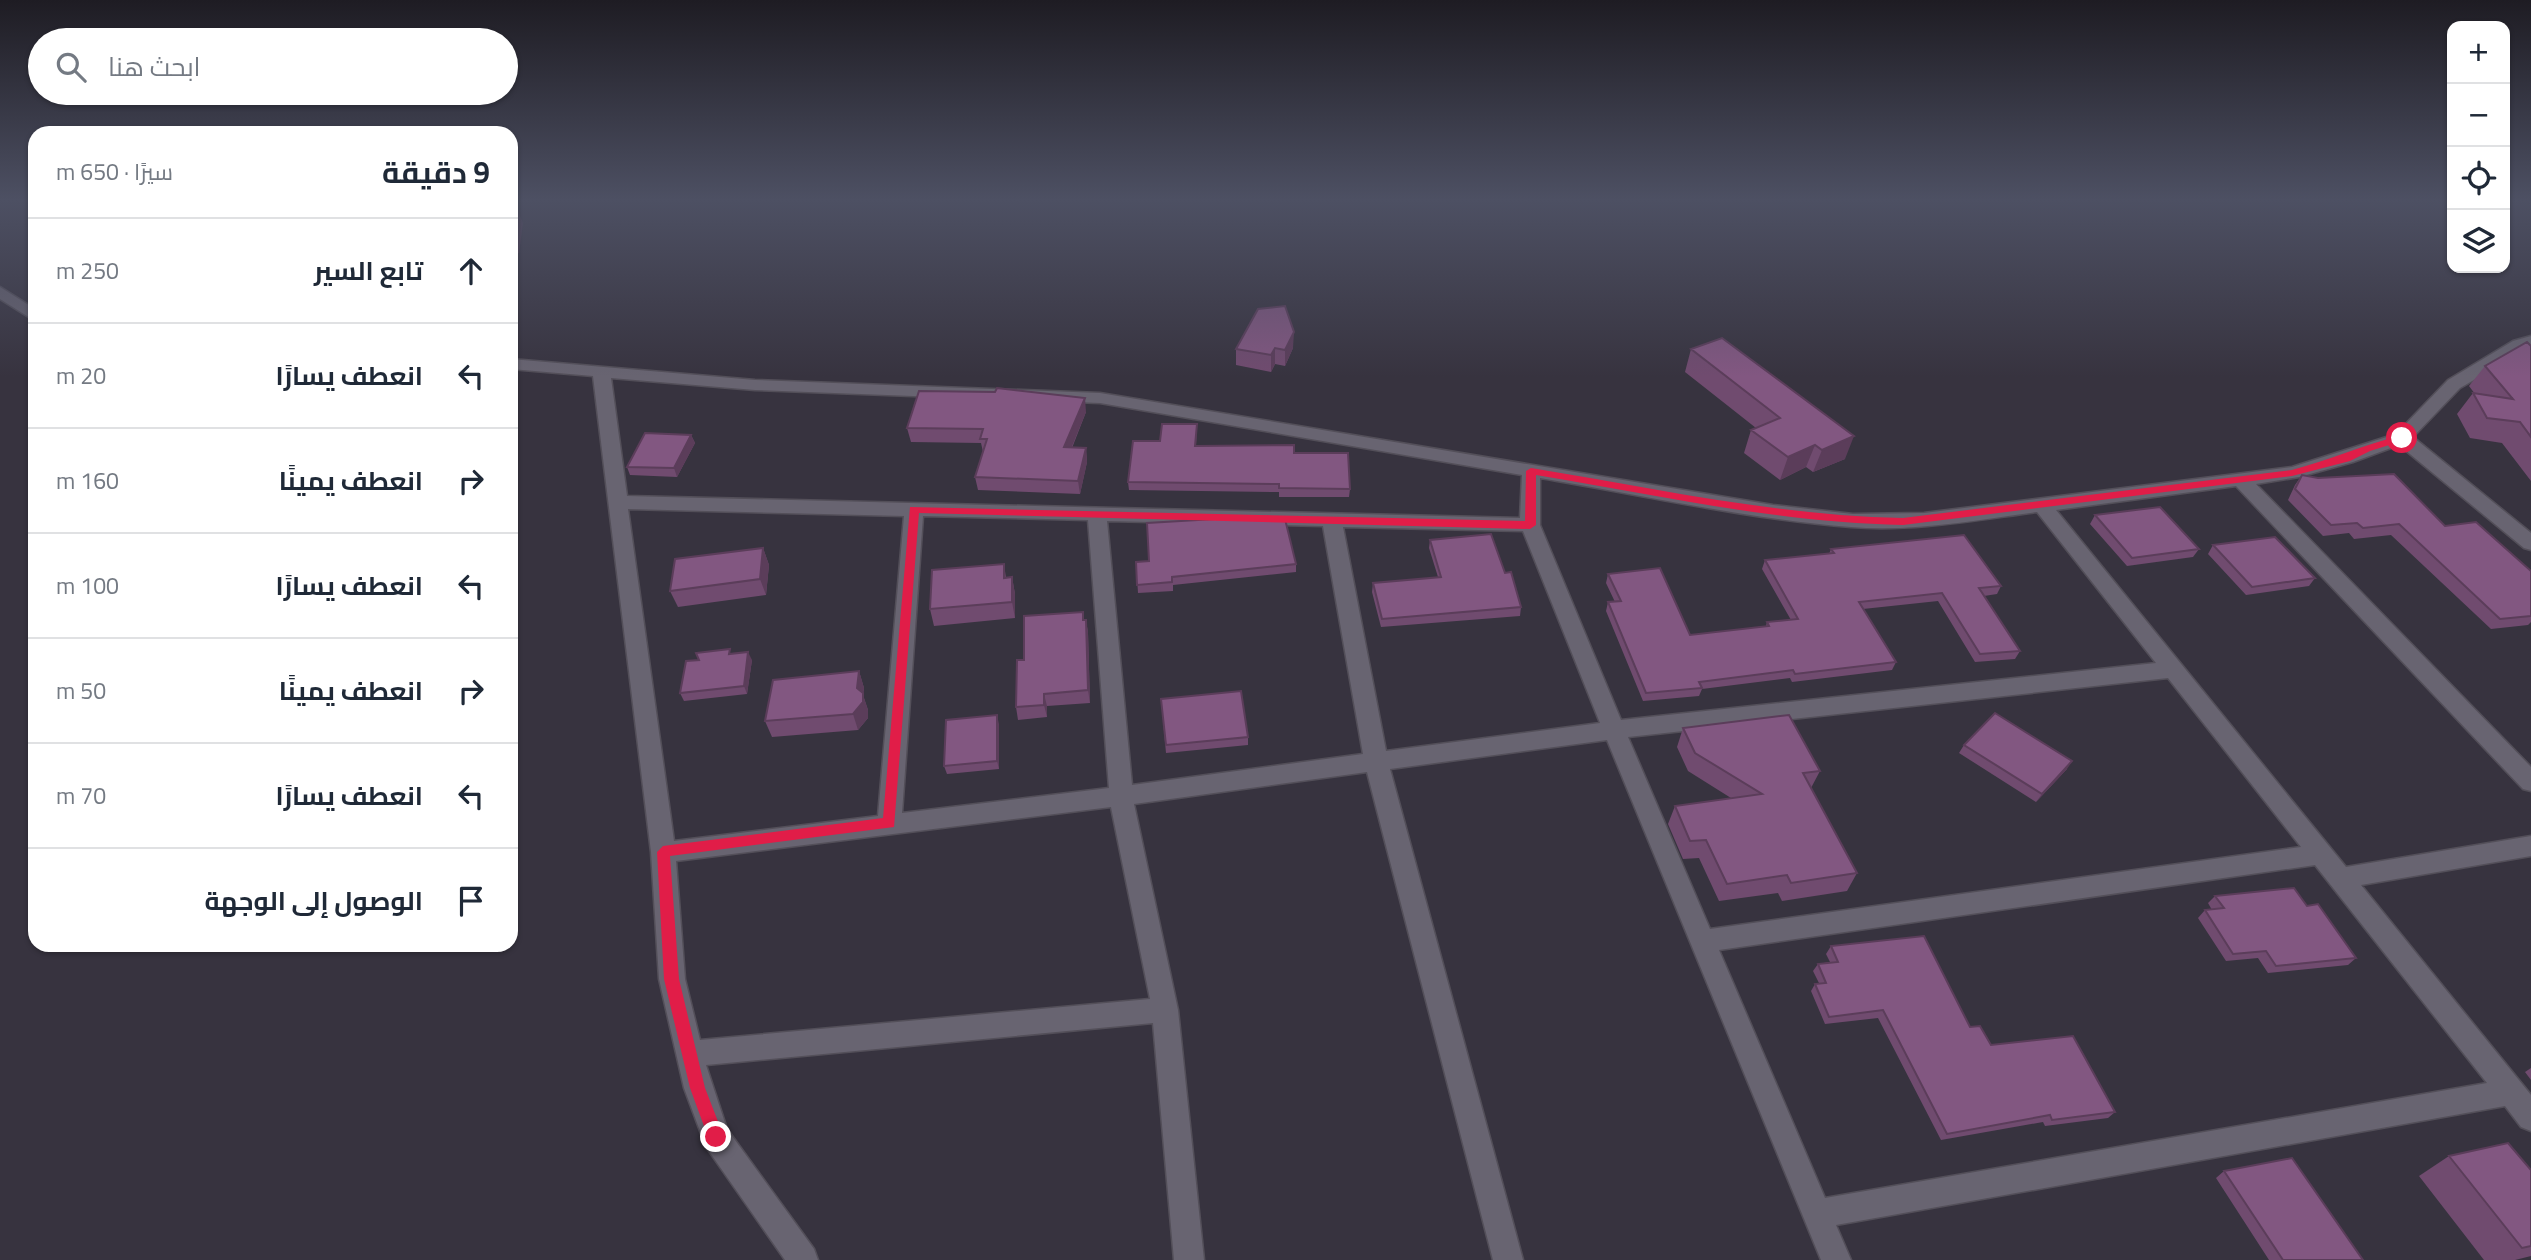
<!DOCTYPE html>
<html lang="ar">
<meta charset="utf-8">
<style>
body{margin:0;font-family:Georgia,Cairo,serif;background:#f2f2f3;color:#1f2937;direction:rtl}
.controls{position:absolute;right:21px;top:21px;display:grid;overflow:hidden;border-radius:14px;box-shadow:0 2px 5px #0004}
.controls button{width:63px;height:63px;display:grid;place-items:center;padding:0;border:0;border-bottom:2px solid #e0e1e3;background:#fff;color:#1f2937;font:35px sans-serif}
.stop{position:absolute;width:21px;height:21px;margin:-16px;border:5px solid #e11d48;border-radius:50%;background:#fff}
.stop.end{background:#e11d48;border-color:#fff;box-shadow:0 2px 7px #0008}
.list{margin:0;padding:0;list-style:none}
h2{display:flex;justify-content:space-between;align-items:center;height:91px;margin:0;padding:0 28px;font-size:30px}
h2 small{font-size:23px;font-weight:400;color:#747a83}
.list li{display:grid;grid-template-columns:46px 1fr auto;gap:21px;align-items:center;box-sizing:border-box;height:105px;padding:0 28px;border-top:2px solid #e0e1e3}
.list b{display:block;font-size:26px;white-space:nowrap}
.list em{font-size:23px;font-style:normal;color:#747a83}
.icon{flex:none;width:38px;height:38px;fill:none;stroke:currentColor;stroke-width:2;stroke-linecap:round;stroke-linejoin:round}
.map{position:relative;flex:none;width:2531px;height:1260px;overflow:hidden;direction:ltr}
.search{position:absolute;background:#fff;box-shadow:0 2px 5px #0004;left:28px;top:28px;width:490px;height:77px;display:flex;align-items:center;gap:18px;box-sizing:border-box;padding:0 24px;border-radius:38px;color:#747a83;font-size:26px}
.panel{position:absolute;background:#fff;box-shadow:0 2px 5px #0004;left:28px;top:126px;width:490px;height:826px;border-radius:21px;direction:rtl}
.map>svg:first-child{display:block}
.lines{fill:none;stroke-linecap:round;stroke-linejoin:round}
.minor-casing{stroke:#534f59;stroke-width:3}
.minor{fill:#686471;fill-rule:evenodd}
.wall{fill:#704b6f}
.shaded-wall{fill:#5b3d5a}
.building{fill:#825781;stroke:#5b3d5a;stroke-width:2}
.route{fill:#e11d48}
</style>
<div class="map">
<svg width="2531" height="1260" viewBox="0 0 2531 1260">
<rect width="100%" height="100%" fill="#37333f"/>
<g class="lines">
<defs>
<path id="minor" d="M 0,287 L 35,309 L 35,321 L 0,299 Z
M 2531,336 L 2531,347 L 2460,388 L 2413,437 L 2531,533 L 2531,550 L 2524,548 L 2399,445 L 2353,462 L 2299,477 L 2256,484 L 2531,767 L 2531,791 L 2523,789 L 2236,486 L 2056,510 L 2346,867 L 2531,836 L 2531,856 L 2361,885 L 2531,1095 L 2531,1131 L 2521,1127 L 2505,1106 L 1836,1225 L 1851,1260 L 1821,1260 L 1607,740 L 1390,769 L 1523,1260 L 1493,1260 L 1367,772 L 1134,804 L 1178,1010 L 1204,1260 L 1174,1260 L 1153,1023 L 706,1065 L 727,1129 L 814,1249 L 818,1260 L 785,1260 L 706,1147 L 684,1088 L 659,979 L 651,852 L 593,376 L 511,369 L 511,359 L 755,380 L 1100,393 L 1773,505 L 1853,514 L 1924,513 L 2292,467 L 2396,434 L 2448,380 L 2513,341 ZM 611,378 L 755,390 L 1100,403 L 1522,475 L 1520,518 L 627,496 ZM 1540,478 C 1643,495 1747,519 1851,527 C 1913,532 1976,520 2037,512 L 2156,663 L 1621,720 L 1540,525 ZM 628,509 L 904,516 L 878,816 L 674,841 ZM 923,516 L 1088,520 L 1109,788 L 902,813 ZM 1107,521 L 1323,526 L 1363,754 L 1132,785 ZM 1343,527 L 1523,531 L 1600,723 L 1386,751 ZM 2168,678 L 2301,847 L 1710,929 L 1628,737 ZM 1111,807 L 1150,999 L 700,1040 L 685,979 L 676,861 ZM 2315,865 L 2487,1083 L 1825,1198 L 1719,950 Z"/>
</defs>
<use href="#minor" class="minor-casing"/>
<use href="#minor" class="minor"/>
</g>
<path class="wall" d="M 2531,346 L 2531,481 L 2502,443 L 2470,438 L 2457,414 L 2473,393 L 2475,394 L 2469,386 L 2485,366 Z
M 1293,348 L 1285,366 L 1275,364 L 1271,372 L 1236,365 L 1236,349 Z
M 1691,349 L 1845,459 L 1813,472 L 1806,467 L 1780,480 L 1744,453 L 1751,430 L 1756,428 L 1685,372 Z
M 1086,412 L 1072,448 L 1086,448 L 1087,462 L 1080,494 L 978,490 L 975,477 L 983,452 L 981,443 L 911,442 L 907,428 Z
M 1197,424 L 1196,446 L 1350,489 L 1349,497 L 1279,497 L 1279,492 L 1129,490 L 1128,482 L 1160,441 Z
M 691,435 L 695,443 L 677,477 L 630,475 L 627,467 Z
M 2302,475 L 2445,526 L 2531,571 L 2531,622 L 2528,625 L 2491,629 L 2391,535 L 2354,539 L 2349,533 L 2323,536 L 2288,500 L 2295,485 Z
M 2095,515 L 2199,549 L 2193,557 L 2127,566 L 2090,524 Z
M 1430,540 L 1505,573 L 1521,607 L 1520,616 L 1381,627 L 1372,592 L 1373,583 L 1438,577 L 1429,548 Z
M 2213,545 L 2315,578 L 2309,586 L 2246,595 L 2208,554 Z
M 763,548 L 769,565 L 766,595 L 678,607 L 670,591 Z
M 1831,549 L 2001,586 L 1997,594 L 1984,596 L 2020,651 L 2015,659 L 1975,662 L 1938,601 L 1863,609 L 1896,662 L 1892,670 L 1792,682 L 1790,678 L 1702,689 L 1699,696 L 1643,701 L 1606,611 L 1608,602 L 1615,602 L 1606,583 L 1608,574 L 1690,635 L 1766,626 L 1767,622 L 1791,620 L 1762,569 L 1765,560 L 1829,554 Z
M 1149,561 L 1296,564 L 1296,572 L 1173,585 L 1173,591 L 1138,593 L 1136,562 Z
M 1004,564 L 1006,578 L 1012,577 L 1015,594 L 1015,618 L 934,626 L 930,609 Z
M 1084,620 L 1086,620 L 1088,633 L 1090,703 L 1047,706 L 1047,717 L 1018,720 L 1016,707 L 1024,660 Z
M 732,654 L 752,660 L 747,694 L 684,701 L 680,693 L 699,660 Z
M 859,671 L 864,688 L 863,695 L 868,710 L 868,718 L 858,730 L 772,737 L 765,721 Z
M 1161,699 L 1248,737 L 1248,745 L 1166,753 Z
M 999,724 L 999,769 L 947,774 L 944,766 Z
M 1683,728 L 1820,771 L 1811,788 L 1857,873 L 1847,891 L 1782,901 L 1778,893 L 1719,901 L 1699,858 L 1683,859 L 1668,824 L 1675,806 L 1731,798 L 1688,771 L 1677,747 Z
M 1964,745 L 2067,769 L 2036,802 L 1959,753 Z
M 2215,896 L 2307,906 L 2356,958 L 2348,965 L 2268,973 L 2258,958 L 2226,961 L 2198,918 L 2205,910 L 2212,910 L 2208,903 Z
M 1831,946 L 1970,1027 L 1991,1045 L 2115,1112 L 2108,1118 L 2045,1126 L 2043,1122 L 1941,1140 L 1878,1018 L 1825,1024 L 1811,991 L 1815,984 L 1819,983 L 1813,971 L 1818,964 L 1830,962 L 1826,954 Z
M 2531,1068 L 2531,1080 L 2525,1072 Z
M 2449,1156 L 2531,1170 L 2531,1256 L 2515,1260 L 2484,1260 L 2419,1176 Z
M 2224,1171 L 2363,1260 L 2269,1260 L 2216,1178 Z"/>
<path class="shaded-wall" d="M 518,211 L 523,223 L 519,253 L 511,255 L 511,241 Z
M 1294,332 L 1293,348 L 1285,366 L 1285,350 Z
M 1275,348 L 1275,364 L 1271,372 L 1271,355 Z
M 1085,398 L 1086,412 L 1066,461 L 1064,447 Z
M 691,435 L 695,443 L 677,477 L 674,468 Z
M 1854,436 L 1845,459 L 1813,472 L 1822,450 Z
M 1815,445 L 1806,467 L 1780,480 L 1788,457 Z
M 1086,448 L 1087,462 L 1080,494 L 1078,481 Z
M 763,548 L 769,565 L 766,595 L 760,579 Z
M 1012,577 L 1015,594 L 1015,618 L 1012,602 Z
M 1086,620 L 1088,633 L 1090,703 L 1088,690 Z
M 748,652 L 752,660 L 747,694 L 744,686 Z
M 859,671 L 864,688 L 863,695 L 868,710 L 868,718 L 858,730 L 853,714 Z
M 1044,694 L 1047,706 L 1047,717 L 1044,705 Z
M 997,715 L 999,724 L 999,769 L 997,761 Z
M 2072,761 L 2067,769 L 2036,802 L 2042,794 Z"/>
<path class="building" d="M 518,211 L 514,241 L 511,241 L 511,212 Z
M 1285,306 L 1294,332 L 1285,350 L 1275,348 L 1271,355 L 1236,349 L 1258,309 Z
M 1722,338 L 1854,436 L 1822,450 L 1815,445 L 1788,457 L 1751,430 L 1780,418 L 1691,349 Z
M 2527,342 L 2531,346 L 2531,437 L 2520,422 L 2487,418 L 2473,393 L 2513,399 L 2485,366 Z
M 997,388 L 1085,398 L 1064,447 L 1086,448 L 1078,481 L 975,477 L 987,439 L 980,439 L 983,429 L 907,428 L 919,391 L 995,392 Z
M 1162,424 L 1197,424 L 1195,446 L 1294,445 L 1294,453 L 1348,453 L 1350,489 L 1279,488 L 1279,484 L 1128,482 L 1133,441 L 1160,441 Z
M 645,433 L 691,435 L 674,468 L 627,467 Z
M 2394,474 L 2445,526 L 2476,522 L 2531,571 L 2531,616 L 2500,619 L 2399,524 L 2363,528 L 2357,523 L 2331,525 L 2295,489 L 2302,475 L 2318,478 Z
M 2160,507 L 2199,549 L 2132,558 L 2095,515 Z
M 1232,518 L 1285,519 L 1296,564 L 1172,577 L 1172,582 L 1137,585 L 1136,562 L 1149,561 L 1147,523 Z
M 1491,534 L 1505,573 L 1511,572 L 1521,607 L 1382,619 L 1373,583 L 1441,577 L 1430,540 Z
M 1964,535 L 2001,586 L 1979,588 L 2020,651 L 1980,654 L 1942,593 L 1859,602 L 1896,662 L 1795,674 L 1793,670 L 1699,682 L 1702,688 L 1646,693 L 1608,602 L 1621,601 L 1608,574 L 1660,568 L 1690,635 L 1769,626 L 1767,622 L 1798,619 L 1765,560 L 1834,553 L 1831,549 Z
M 2275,537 L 2315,578 L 2252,587 L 2213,545 Z
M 763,548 L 760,579 L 670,591 L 675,559 Z
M 1004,564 L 1004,578 L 1012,577 L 1012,602 L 930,609 L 932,570 Z
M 1083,612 L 1083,620 L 1086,620 L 1088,690 L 1044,694 L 1044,705 L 1016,707 L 1017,660 L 1024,660 L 1024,616 Z
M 730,649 L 729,654 L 748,652 L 744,686 L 680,693 L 686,661 L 699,660 L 696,653 Z
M 859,671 L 857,688 L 863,693 L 863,702 L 853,714 L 765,721 L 773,680 Z
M 1241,691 L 1248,737 L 1166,745 L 1161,699 Z
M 1995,713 L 2072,761 L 2042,794 L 1964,745 Z
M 997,715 L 997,761 L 944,766 L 946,720 Z
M 1789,715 L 1820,771 L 1803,773 L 1857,873 L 1791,883 L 1787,875 L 1727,884 L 1706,840 L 1690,841 L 1675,806 L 1762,794 L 1695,753 L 1683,728 Z
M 2294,888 L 2307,906 L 2318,904 L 2356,958 L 2276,966 L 2266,951 L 2233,954 L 2205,910 L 2224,908 L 2215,896 Z
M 1924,936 L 1970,1027 L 1980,1026 L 1991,1045 L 2073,1036 L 2115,1112 L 2052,1120 L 2050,1115 L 1947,1134 L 1883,1010 L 1829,1017 L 1815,984 L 1826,983 L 1818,964 L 1838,962 L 1831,946 Z
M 2508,1143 L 2531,1170 L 2531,1246 L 2522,1248 L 2449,1156 Z
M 2292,1158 L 2363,1260 L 2283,1260 L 2224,1171 Z"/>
<linearGradient id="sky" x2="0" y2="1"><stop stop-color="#1e1c23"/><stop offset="0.53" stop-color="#4d5063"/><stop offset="1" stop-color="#4d5063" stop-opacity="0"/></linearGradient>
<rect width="2531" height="377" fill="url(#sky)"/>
<path class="route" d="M 2402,435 L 2407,438 L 2405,440 L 2370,451 L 2350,461 L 2292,476 L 1903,525 C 1780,523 1657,495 1536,475 L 1536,525 L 1530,529 L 919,513 L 894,827 L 670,856 L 679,979 L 705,1088 L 724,1137 L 722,1142 L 716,1144 L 711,1142 L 708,1137 L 690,1088 L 664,979 L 657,852 L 663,846 L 883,818 L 910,507 L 1525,521 L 1526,471 L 1531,468 C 1654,488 1778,516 1903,518 L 2292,470 C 2329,460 2364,445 2402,435 Z"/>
</svg>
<div class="controls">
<button>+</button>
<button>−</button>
<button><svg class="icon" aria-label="locate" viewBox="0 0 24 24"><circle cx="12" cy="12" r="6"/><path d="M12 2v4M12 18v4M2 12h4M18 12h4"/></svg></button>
<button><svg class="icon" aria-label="layers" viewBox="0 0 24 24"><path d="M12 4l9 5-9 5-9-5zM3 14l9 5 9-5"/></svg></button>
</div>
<div class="stop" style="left:2402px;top:438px"></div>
<div class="stop end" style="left:716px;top:1137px"></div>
<div class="search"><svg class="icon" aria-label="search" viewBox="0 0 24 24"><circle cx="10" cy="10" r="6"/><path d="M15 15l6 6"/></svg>ابحث هنا</div>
<section class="panel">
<h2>9 دقيقة<small>سيرًا · 650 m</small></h2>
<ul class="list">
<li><svg class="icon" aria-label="ahead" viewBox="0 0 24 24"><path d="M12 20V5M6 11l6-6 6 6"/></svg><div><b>تابع السير</b></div><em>250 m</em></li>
<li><svg class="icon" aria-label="left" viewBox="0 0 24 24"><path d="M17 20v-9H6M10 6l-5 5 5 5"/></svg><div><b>انعطف يسارًا</b></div><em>20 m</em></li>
<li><svg class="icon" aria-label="right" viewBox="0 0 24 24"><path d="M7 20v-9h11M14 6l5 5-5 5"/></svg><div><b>انعطف يمينًا</b></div><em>160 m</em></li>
<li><svg class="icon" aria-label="left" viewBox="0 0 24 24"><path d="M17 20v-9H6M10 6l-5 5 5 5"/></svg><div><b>انعطف يسارًا</b></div><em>100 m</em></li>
<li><svg class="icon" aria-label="right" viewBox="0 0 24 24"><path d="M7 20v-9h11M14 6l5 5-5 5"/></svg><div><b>انعطف يمينًا</b></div><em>50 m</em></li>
<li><svg class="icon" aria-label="left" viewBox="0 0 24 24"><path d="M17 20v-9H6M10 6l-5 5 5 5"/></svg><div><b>انعطف يسارًا</b></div><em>70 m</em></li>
<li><svg class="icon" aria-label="arrive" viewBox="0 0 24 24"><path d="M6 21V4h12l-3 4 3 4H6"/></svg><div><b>الوصول إلى الوجهة</b></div></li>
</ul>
</section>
</div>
